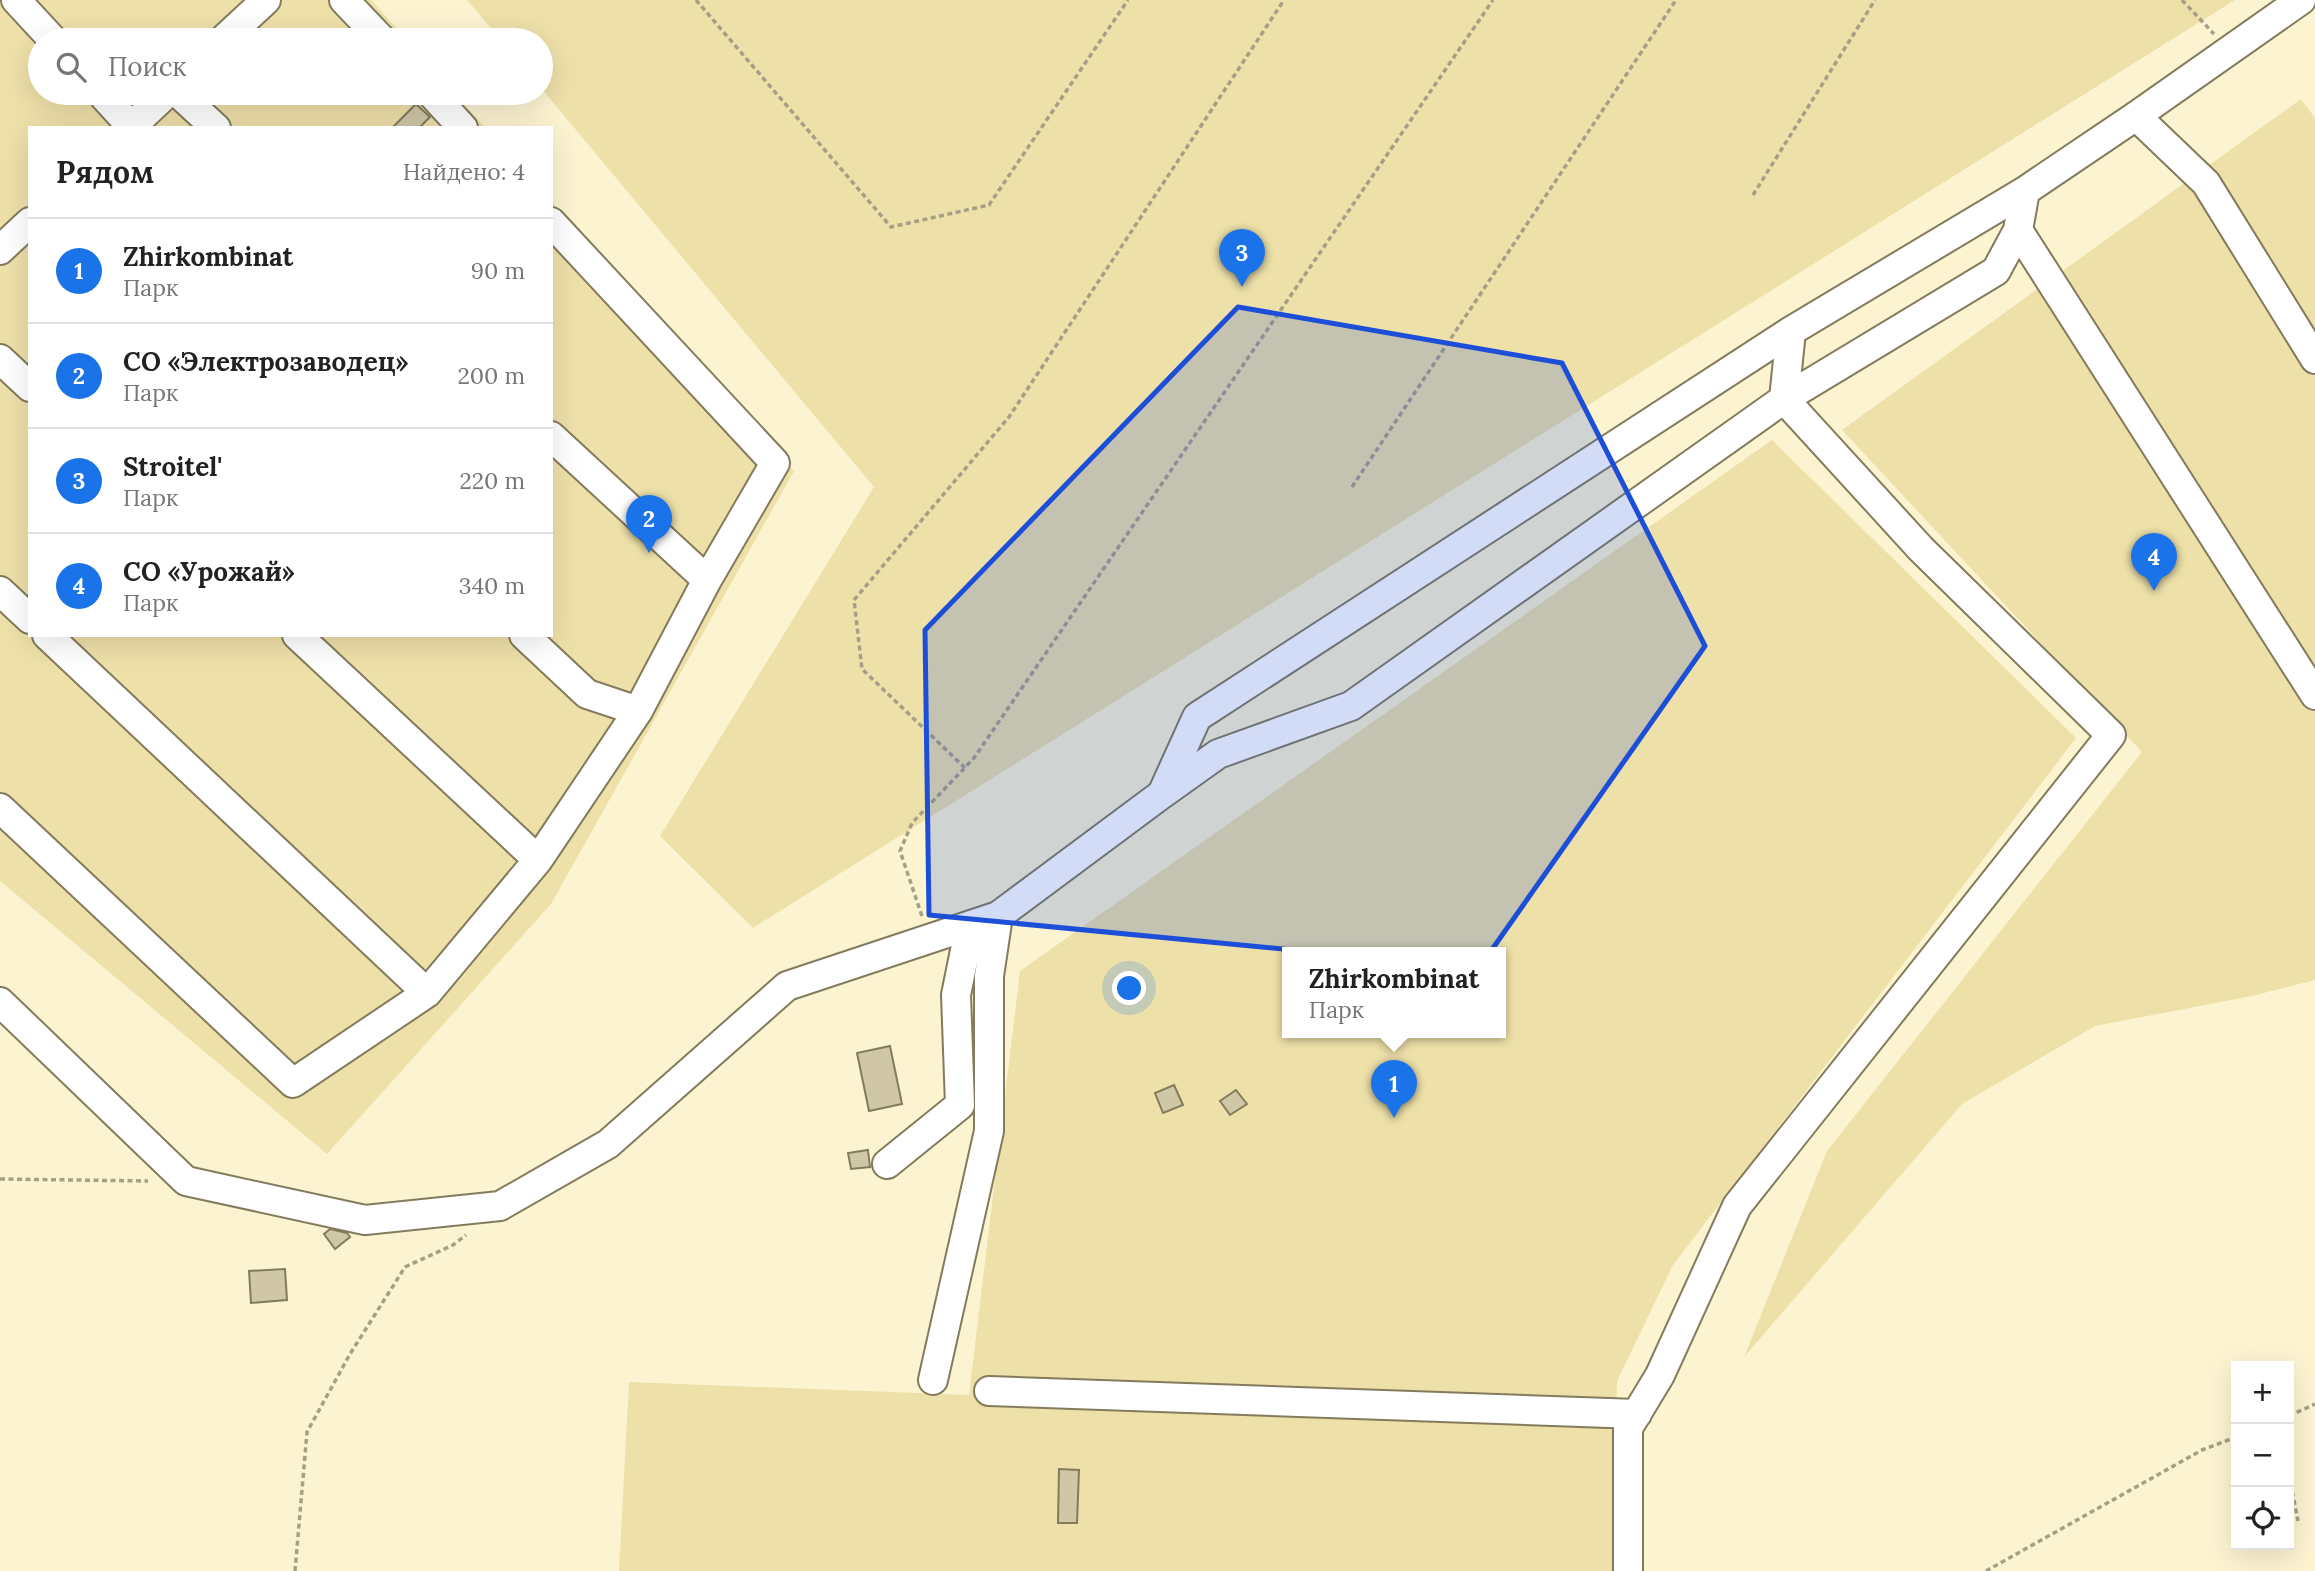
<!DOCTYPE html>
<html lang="ru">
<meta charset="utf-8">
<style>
body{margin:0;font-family:Lora,serif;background:#f2f2f2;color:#222}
.controls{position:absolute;right:21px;bottom:21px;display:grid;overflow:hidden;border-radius:0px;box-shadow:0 7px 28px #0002}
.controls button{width:63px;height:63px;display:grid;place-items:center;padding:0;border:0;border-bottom:2px solid #e0e0e0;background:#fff;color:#222;font:35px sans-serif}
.you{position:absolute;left:1130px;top:989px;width:24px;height:24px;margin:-18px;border:5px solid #fff;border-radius:50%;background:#1a73e8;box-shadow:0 0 0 10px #1a73e833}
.badge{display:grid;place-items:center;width:46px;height:46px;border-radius:50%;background:#1a73e8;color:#fff;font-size:23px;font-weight:700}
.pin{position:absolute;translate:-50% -58px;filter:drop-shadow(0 2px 4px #0008)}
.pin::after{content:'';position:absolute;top:37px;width:24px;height:21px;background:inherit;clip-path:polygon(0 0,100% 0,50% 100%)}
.popup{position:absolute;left:1282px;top:947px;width:224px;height:91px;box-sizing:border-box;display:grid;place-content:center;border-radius:0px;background:#fff;filter:drop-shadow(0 2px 5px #0005);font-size:23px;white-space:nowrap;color:#767676}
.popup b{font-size:26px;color:#222}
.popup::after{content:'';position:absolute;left:50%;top:100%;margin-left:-14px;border:14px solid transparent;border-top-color:#fff}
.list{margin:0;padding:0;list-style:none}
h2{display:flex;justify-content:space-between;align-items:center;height:91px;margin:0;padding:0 28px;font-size:30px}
h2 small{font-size:23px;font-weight:400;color:#767676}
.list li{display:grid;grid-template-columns:46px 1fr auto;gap:21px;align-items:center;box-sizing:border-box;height:105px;padding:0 28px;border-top:2px solid #e0e0e0}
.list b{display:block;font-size:26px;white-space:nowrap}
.list p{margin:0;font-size:23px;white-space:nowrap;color:#767676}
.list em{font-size:23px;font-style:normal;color:#767676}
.icon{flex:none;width:38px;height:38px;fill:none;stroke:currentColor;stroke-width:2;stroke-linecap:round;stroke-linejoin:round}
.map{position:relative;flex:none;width:2315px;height:1571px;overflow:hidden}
.search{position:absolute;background:#fff;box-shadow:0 7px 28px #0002;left:28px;top:28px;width:525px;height:77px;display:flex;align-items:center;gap:18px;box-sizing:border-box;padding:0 24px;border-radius:38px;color:#767676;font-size:26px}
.panel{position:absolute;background:#fff;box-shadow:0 7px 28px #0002;left:28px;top:126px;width:525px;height:511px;border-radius:0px}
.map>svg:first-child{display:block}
.green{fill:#eee0a9;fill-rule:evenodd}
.building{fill:#cfc7a6;stroke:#837b5c;stroke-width:2}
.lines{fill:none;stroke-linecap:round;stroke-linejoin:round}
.minor-casing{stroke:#837b5c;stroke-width:32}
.path{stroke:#a59f85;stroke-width:3.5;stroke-dasharray:5 3.5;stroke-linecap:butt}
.minor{stroke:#fff;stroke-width:28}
.marked{fill:#1d4ed8;fill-opacity:0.2;stroke:#1d4ed8;stroke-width:5;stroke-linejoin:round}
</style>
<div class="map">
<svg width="2315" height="1571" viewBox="0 0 2315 1571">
<rect width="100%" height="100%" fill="#fcf4d1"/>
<path class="green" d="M 0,0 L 371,0 L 407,40 L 40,40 L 40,93 L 454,93 L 486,128 L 30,128 L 30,635 L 551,635 L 551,201 L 794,471 L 551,904 L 327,1154 L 0,881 Z
M 467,0 L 2235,0 L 753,928 L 660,836 L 874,487 L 541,88 L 541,40 L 501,40 Z
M 2301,99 L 2315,118 L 2315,980 L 2252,996 L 2095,1026 L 1962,1104 L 1744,1357 L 1827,1151 L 2142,752 L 1842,430 Z
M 1772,440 L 2076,738 L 1673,1265 L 1617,1381 L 1614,1571 L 619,1571 L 629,1382 L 969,1395 L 1020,971 ZM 1287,952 L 1501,952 L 1501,1032 L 1287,1032 Z"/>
<path class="building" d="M 416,104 L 430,117 L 419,128 L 392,128 Z
M 890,1046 L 902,1104 L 869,1111 L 857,1053 Z
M 1174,1085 L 1183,1105 L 1163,1113 L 1155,1093 Z
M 1236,1090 L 1247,1104 L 1230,1115 L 1220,1101 Z
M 868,1150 L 870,1167 L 851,1169 L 848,1153 Z
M 330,1229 L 347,1233 L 350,1237 L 335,1249 L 324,1234 Z
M 285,1269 L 287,1300 L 251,1303 L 249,1271 Z
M 1059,1469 L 1079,1470 L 1077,1523 L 1058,1523 Z"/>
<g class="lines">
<defs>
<path id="minor" d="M 16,0 L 53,40
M 344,0 L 382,40
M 223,40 L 266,0
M 101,93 L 131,126
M 178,93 L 216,128
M 431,93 L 463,128
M 2136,116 L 2206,183 L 2315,359
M 130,128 L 167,93
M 2018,230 L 2315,695
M 0,250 L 30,222
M 0,359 L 30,387
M 551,436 L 707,580
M 0,591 L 30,619
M 47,635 L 427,993
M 297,635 L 538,860
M 524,635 L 587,694 L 638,711
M 1162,794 L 1218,754 L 1351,706 L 1784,399 L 1996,271 L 2018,230 L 2025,191
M 0,808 L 293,1083 L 427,993 L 538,860 L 638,711 L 707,580 L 775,463 L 551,222
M 0,1002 L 186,1181 L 365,1220 L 500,1206 L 608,1144 L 787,986 L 998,916 L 1162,794 L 1197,717 L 1791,331 L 2025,191 L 2136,116 L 2301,0
M 887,1164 L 960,1105 L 956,995 L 970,926
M 933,1380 L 989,1131 L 989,976 L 998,916
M 989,1391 L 1637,1414
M 1628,1571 L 1628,1428 L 1660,1375 L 1737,1206 L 2111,735 L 1921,549 L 1784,399 L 1791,331"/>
</defs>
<use href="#minor" class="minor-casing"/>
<path class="path" d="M 696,0 L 891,227 L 989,205 L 1128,0
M 2182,0 L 2214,34
M 1753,195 L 1875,0
M 1352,487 L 1676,0
M 965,768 L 862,669 L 854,600 L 1009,417 L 1284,0
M 922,916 L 900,851 L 912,823 L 974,758 L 1493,0
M 0,1179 L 148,1181
M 2289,1416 L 2315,1404
M 2289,1475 L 2298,1521
M 295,1571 L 307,1432 L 350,1354 L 405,1267 L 453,1245 L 466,1235
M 1986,1571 L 2202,1450 L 2236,1437"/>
<use href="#minor" class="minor"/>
</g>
<path class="marked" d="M 1238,307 L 1562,363 L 1705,646 L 1479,968 L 929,915 L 925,630 Z"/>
</svg>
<div class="controls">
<button>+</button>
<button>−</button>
<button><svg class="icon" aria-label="locate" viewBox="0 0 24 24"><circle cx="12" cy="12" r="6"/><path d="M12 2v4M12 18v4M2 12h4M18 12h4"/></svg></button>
</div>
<div class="you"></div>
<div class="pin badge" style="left:1394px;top:1118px">1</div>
<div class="popup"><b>Zhirkombinat</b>Парк</div>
<div class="pin badge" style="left:649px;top:553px">2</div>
<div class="pin badge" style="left:1242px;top:287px">3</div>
<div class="pin badge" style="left:2154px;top:591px">4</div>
<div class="search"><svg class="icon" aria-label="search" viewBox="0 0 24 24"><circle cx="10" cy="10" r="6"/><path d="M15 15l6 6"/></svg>Поиск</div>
<section class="panel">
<h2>Рядом<small>Найдено: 4</small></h2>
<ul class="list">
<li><span class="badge">1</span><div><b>Zhirkombinat</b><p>Парк</p></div><em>90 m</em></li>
<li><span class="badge">2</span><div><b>СО «Электрозаводец»</b><p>Парк</p></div><em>200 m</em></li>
<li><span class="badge">3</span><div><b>Stroitel'</b><p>Парк</p></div><em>220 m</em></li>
<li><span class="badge">4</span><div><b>СО «Урожай»</b><p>Парк</p></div><em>340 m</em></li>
</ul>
</section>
</div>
